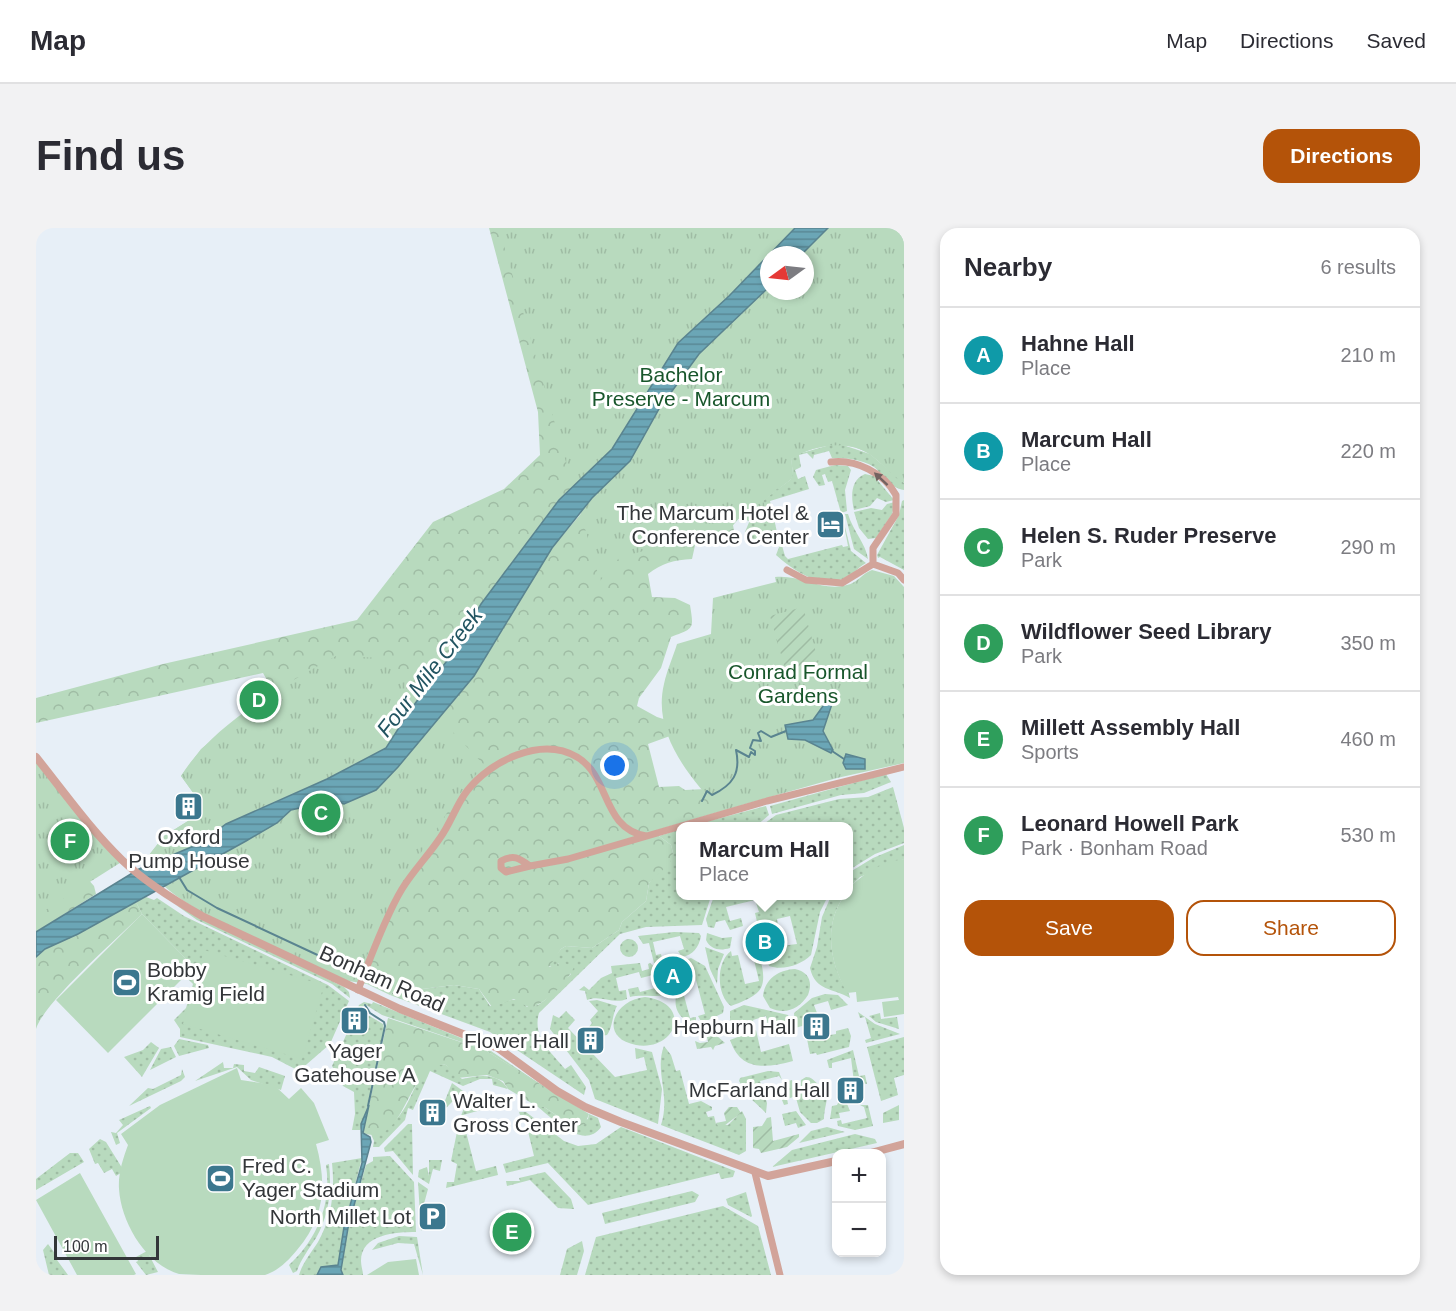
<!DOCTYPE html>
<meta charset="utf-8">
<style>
body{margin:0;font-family:Arial,sans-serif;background:#f2f2f3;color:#2b2b33}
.controls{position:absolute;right:18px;bottom:18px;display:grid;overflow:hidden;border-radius:12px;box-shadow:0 3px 9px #0003}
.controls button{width:54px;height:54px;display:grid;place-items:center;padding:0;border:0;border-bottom:2px solid #e1e1e2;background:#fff;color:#2b2b33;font:30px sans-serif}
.compass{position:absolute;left:724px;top:18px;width:54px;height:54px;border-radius:50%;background:#fff;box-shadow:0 3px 9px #0003;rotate:255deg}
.scale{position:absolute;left:18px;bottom:15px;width:105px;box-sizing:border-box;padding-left:6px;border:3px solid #333639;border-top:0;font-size:16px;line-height:21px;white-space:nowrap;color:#333639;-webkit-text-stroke:4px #fff;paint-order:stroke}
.you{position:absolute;left:579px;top:538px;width:21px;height:21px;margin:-15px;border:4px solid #fff;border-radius:50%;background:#1a73e8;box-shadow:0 0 0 9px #1a73e833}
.badge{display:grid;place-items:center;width:39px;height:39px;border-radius:50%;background:#b45309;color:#fff;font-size:20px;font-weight:700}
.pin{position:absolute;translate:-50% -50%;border:3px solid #fff;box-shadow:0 2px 6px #0006}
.popup{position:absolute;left:640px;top:594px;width:177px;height:78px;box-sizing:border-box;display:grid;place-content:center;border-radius:12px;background:#fff;filter:drop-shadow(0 2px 4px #0005);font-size:20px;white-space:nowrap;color:#7c7c81}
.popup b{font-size:22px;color:#2b2b33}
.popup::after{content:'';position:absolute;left:50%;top:100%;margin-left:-12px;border:12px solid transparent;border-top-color:#fff}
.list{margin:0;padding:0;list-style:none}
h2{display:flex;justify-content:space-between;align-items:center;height:78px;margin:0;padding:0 24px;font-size:26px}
h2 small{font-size:20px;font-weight:400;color:#7c7c81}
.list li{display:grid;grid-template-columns:39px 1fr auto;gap:18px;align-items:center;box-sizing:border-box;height:96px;padding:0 24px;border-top:2px solid #e1e1e2}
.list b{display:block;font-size:22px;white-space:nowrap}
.list p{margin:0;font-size:20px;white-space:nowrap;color:#7c7c81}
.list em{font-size:20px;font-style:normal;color:#7c7c81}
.actions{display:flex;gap:12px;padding:18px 24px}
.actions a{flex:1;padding:14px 0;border:2px solid #b45309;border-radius:18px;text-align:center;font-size:21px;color:#b45309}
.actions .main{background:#b45309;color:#fff}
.map{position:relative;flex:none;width:868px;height:1047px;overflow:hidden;border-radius:18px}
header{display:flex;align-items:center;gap:36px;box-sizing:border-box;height:84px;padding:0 30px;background:#fff;border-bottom:2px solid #e1e1e2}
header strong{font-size:28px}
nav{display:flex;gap:33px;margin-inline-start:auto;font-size:21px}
.intro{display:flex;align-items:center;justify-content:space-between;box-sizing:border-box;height:144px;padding:0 36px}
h1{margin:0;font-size:42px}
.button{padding:15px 27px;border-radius:18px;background:#b45309;color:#fff;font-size:21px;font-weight:700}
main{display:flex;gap:36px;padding:0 36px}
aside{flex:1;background:#fff;border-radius:18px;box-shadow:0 3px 9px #0003}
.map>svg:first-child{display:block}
.grass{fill:url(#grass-dots)}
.forest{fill:url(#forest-crowns)}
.park{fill:url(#park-tufts);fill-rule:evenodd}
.garden{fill:url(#garden-furrows)}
.pitch{fill:#b8dabe}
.water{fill:url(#water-rules);stroke:#5a8490;stroke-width:1.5}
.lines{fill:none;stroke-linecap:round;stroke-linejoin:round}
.stream{stroke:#5a8490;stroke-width:2}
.minor{stroke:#d2a49a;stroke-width:7}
.tertiary{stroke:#d2a49a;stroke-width:8}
.oneway{fill:#736260}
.labels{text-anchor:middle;stroke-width:6;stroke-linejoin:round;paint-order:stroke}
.park-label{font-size:21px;fill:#18562b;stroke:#fff}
.poi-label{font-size:21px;fill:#333639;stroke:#fff;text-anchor:end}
.street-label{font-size:21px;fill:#333639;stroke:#fff}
.water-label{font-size:22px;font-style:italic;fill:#225461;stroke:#fff}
</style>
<header>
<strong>Map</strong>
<nav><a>Map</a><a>Directions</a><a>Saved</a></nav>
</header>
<div class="intro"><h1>Find us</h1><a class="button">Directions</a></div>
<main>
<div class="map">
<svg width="868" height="1047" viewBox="0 0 868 1047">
<defs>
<pattern id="grass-dots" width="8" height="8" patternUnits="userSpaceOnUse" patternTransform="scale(1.5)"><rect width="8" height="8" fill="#b8dabe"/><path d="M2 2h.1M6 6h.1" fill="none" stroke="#9fbca4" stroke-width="1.8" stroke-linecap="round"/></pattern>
<pattern id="forest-crowns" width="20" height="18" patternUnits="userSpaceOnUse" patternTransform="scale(1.5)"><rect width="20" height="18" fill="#b8dabe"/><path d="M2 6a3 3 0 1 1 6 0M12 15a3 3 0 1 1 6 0" fill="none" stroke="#9fbca4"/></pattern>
<pattern id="park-tufts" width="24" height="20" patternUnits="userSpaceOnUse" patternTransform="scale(1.5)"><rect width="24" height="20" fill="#b8dabe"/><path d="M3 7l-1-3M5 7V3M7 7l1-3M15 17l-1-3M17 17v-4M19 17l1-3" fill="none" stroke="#9fbca4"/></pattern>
<pattern id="garden-furrows" width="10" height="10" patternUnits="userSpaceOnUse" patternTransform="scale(1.5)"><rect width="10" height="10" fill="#b8dabe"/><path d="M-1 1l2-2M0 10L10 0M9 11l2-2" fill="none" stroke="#9fbca4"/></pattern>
<pattern id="water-rules" width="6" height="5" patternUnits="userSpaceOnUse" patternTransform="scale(1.5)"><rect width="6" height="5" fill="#6ba6b6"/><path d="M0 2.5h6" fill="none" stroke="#598895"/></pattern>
</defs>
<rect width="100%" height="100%" fill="#e7eff7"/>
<path class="grass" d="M 801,215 L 834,226 L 868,255 L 868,262 C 854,260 848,247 838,239 C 825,231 811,230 796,230 L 793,223 L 778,227 L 777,231 L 771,225 L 763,227 L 765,239 L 759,242 L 762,251 L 769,248 L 773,261 L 734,273 L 743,313 L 731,316 L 726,311 L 711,311 L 709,304 L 716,287 L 734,289 L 718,279 L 754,252 L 757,246 L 755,231 L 762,226 Z
M 799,237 L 812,238 L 815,242 L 809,262 L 811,283 L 805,285 L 796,253 L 792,254 L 789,246 L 786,247 L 789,257 L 783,258 L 777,249 L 780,242 Z
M 829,246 L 838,248 L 858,272 L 850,274 L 841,270 L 834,278 L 818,282 C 815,269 814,252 829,246 Z
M 868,272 L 868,342 L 844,329 L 842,330 L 841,327 L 863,287 L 866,273 Z
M 859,274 L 856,286 L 840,310 L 832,311 L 823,300 L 818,284 L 835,280 L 846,282 L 851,276 Z
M 809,286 L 812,286 C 817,303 830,316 832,331 L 818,321 Z
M 806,287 L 815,323 L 830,335 C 822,339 818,346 811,349 C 785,362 758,343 740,327 L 745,314 L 749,328 L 752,331 L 806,317 L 807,319 L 812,318 Z
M 850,546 L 855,554 L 828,565 L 805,567 L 736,586 L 734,578 Z
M 857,559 L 868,600 L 868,615 L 839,626 L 813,642 L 813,598 L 725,598 L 740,587 L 803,571 L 832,569 Z
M 730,578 L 733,587 L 720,598 L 654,598 Z
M 645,601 L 645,668 L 675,668 L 666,697 L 610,699 L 584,706 L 503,785 C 496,809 515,824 529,841 L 535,837 L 550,859 L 548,867 L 454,804 L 354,767 L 368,754 L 386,761 L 418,757 L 443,761 L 454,778 C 468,777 479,764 491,779 L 502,777 L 509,772 L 535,746 L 523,735 L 517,739 L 512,737 L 525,721 L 530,718 L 556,720 L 583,702 L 586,694 L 610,673 L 613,655 L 637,625 L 635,617 L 623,608 Z
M 868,617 L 868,631 L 824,649 L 813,660 L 814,644 L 837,630 Z
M 678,668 L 792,668 L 784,684 L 775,727 C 765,737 747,743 733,738 L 728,720 L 761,716 L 754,688 L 741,691 L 743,702 L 724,707 L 719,685 L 723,684 L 719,672 L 690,679 L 694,693 L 705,690 L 707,698 L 694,702 L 689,692 L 680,694 L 678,700 L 672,699 L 670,691 Z
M 795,668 L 808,668 C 791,692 792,723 804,750 C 807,758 813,763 814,770 C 797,760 779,763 774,740 L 781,719 L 786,689 Z
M 110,669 L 118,672 L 121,670 L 148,688 L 292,757 L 313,773 L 294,816 L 263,843 L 236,829 L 144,809 L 144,801 L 138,792 L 150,780 L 157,756 L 149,748 L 158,739 L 106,686 L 100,674 Z
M 140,677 L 308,759 L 313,764 L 314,770 L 296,756 L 161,692 Z
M 638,704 L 663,705 L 665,708 C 663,719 657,727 646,729 L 642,723 L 648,721 L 644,708 L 617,714 L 620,727 L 625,726 L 628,738 L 625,739 L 618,735 L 613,715 L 607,716 L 602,708 Z
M 671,705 L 686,710 L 696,709 L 694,720 C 684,723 675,722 670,712 Z
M584 720a9 9 0 1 1 18 0a9 9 0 1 1-18 0Z
M 669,719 L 688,726 L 682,741 L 681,756 L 674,741 Z
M 695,723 L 696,728 L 702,727 L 709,756 L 723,753 L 718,732 L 724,730 C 733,763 723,767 695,778 C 680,767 680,734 695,723 Z
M 655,730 L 669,738 L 688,779 L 687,785 L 666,795 L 662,788 L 669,786 L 656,737 L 648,738 L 649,732 Z
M 604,735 L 606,743 L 613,741 L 612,736 L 614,735 L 625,745 L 605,750 L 603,744 L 580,750 L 583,763 L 590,762 L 591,771 C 577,777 564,766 551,772 L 549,763 L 543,762 L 548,758 L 553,762 L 565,750 L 576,745 L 575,738 Z
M 759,741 C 773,744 777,754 772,767 C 763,781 750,787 734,780 L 727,768 C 729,751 742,742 759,741 Z
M 638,755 L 640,758 C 629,774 611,765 594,769 L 592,761 L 602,759 L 604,764 Z
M 643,760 L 646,760 L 654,790 L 660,789 L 660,795 C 641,793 635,776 643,760 Z
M 789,766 L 802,767 L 812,777 L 795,782 L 792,773 L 778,777 L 784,793 L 759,800 L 758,785 L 776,770 Z
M 609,769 C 658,775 640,824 600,817 C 562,810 577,772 609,769 Z
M 561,772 L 581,778 C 576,787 577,799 571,807 L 560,809 L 552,800 L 556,795 L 554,792 L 562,783 L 553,773 Z
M 328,774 L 336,776 L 337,774 L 452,821 L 522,868 L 449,822 L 346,787 L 330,777 L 326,779 L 325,783 L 347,796 L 348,801 L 329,891 L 324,902 L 316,902 L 319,886 L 318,864 L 307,858 L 296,838 L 316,794 L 320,796 L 322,791 L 318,789 L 323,777 Z
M 708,777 L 752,787 L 758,800 L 734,806 L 730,788 L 717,792 L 719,800 L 694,805 L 694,783 Z
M 530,783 L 539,792 L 532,800 L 579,849 L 611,842 L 608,829 L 600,831 L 599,820 L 616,824 L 626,861 L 622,896 L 559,871 L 553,852 L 514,801 L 517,787 L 523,790 Z
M 822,784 L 839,796 L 864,806 L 830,815 L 829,812 L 835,810 L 829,789 L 824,790 Z
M 844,785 L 845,791 L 861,789 L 863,801 L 840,794 L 833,788 Z
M 812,800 L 815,808 L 813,819 L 781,827 L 780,825 L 774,826 L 771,811 L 800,806 L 800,803 Z
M 720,802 L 725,824 L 753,816 L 757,833 C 730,840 705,844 694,812 Z
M 868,809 L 868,847 L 858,850 L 862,867 L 845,873 L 831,819 Z
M 143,811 L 172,817 L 173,820 L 143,828 L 138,818 Z
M 115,814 L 123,820 L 106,849 L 88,829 L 107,822 Z
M 628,818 L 635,827 L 640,843 L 644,842 L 653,876 L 665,873 L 676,879 L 676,882 L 670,884 L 672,889 L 678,888 L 680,896 L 692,897 L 706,883 L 710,891 L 710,923 L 703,927 L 625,897 C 635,866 618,843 628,818 Z
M 135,819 L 140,829 L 114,842 L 125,821 Z
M 817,822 L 823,848 L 829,847 L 831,856 L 818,854 L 815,830 L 796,835 L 796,840 L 793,840 L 791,832 Z
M 187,834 L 188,840 L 197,840 L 198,836 L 208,837 L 208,843 L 219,845 L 223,839 L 249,848 L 245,862 L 215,852 L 201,839 L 159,853 Z
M 400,836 L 410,837 L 426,851 C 443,847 462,844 472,861 L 457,857 L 456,851 L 444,851 L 427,858 L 394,843 L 377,882 L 372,880 L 369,892 L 343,919 L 337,919 L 338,913 L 335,906 C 380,894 372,846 400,836 Z
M 146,841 L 149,849 L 145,853 L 93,878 L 112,860 L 117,861 L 145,847 Z
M 732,843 L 743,844 L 746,852 L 743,848 L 724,853 L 731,875 L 730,885 L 712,868 L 703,853 L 704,850 Z
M 770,849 C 776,849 777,852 782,856 C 797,867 788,875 788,891 L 781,895 L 775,895 L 764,884 L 760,870 L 764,867 L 765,852 Z
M 756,852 L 757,869 L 751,871 L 752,876 L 748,877 L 746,872 L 743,872 L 740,860 L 746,859 L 745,855 Z
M 416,855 L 427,863 L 408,882 L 406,880 Z
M 450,866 L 463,869 L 463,877 L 427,887 L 429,898 L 423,897 C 426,880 432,869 450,866 Z
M 807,866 L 814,883 L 803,885 L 804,890 L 794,891 L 796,878 L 801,877 L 803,873 L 801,867 Z
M 824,877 L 832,877 L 837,898 L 819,902 L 802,898 L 801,893 L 805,892 L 806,896 L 831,890 L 828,879 Z
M 863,877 L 863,892 L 847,895 L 847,885 Z
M 114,878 L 115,880 L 81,905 L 84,915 L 80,917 L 75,904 L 80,905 L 87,897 L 83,892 Z
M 502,879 L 508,879 L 535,897 L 552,891 L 553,886 L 562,890 L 565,899 C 548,923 517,891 502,879 Z
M 760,883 L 770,897 L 762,900 L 760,895 L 749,898 L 746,886 Z
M 483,884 L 490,884 L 528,913 L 542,918 L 560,916 L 585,899 L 699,943 L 697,949 L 685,951 L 683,945 L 552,977 L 512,935 L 470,945 L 467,936 L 498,928 L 488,887 L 484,887 Z
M 372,896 L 376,896 L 377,947 L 357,923 L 349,924 L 348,920 Z
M 422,899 L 429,900 L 440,943 L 460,938 L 462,947 L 410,960 L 411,954 L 418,954 L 421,936 L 415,933 Z
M 791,899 L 809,904 L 763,915 L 775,903 Z
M 819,906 L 839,911 L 841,915 L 736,939 L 756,922 Z
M 64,911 L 70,914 L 88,943 L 80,948 L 76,941 L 68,945 L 62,935 L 59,936 L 53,921 Z
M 34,925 L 42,925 L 48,934 L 0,962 L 0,951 Z
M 354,928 L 378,954 L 380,1004 C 360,1004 325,1006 325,1033 C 325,1038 327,1043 327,1047 L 307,1047 L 305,1042 L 312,1000 L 330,937 L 337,933 L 337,929 Z
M 326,930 L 308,999 L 302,1037 L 288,1039 L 281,1047 L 263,1047 C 267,1034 275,1025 282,1014 C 296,989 299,963 296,935 Z
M 393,932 L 406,932 L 404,943 L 397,941 L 393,956 L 382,949 L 383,942 L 391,939 L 393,948 Z
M 293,936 C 296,962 293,987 280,1010 C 273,1021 265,1031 261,1043 L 257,1045 L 253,1037 C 281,1011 296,976 290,937 Z
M 509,944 L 535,971 L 538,981 L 522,980 L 494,952 L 471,958 L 470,953 L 484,953 L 483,950 Z
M 382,954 L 392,961 L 385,987 L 391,991 L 385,1003 Z
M 656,963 L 663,967 L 659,974 L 569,996 L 566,985 Z
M 710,964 L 716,988 L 715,989 L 692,977 L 690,971 Z
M 687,978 L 722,998 L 735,1047 L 549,1047 L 560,1009 Z
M 363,1008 L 381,1009 L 387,1047 L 378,1016 L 362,1015 L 336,1022 L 342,1015 Z
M 546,1013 L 548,1023 L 541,1047 L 524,1047 L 531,1021 Z
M 12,1016 L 23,1031 L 21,1032 L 32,1047 L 13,1047 L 7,1022 Z
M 111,1023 L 122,1044 L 110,1047 L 100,1034 L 102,1033 L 100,1029 Z"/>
<path class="forest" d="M 453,0 L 500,0 L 693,68 L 576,221 L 445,376 L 413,430 L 375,481 L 113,627 L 128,608 L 152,593 L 166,577 L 145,548 L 165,521 L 237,463 L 227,445 L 0,495 L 0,470 L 127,436 L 321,392 L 397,294 L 468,261 L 504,227 L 502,184 Z
M 868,0 L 868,255 C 856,247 847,236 835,227 C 813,211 777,216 755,231 L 757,247 L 754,252 L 704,289 L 697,297 L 698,303 L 660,313 L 656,331 C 638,332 626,335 612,346 L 616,369 L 639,370 L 654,377 C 658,402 658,400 635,409 L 625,440 L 603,470 L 601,478 L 621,489 L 656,500 L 612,516 L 623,559 L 643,558 L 649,562 L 670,561 L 706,577 L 621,602 L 623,608 L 635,617 L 637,625 L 634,635 L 613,655 L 610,673 L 586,694 L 583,702 L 556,720 L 530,718 L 525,721 L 513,739 L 526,734 L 538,739 C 531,755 510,775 494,780 L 478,771 L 456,779 L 443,761 L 418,757 L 386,761 L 368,754 L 354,767 L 331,756 L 313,753 L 171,688 L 130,659 L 175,631 L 362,539 L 438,448 L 516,320 L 733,63 L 769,63 L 769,27 Z
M 50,649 L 58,658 L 60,666 L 0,704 L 0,678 Z
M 100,674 L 106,686 C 83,709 8,774 0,801 L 0,729 L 9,721 Z
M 352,790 L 449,822 L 553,886 L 549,896 L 544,898 L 535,897 L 508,879 L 502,879 L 472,861 L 467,853 L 451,847 L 421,850 L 410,837 C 370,833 371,921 327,905 Z"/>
<path class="park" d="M 463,0 L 868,0 L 868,255 C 856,247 847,236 835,227 C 813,211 777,216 755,231 L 757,247 L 754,252 L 727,273 L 730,280 L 725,293 L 717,295 L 704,289 L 697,297 L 583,330 L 564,353 ZM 733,27 L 769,27 L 769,63 L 733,63 Z
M 836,342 L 858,348 L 868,359 L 868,535 L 801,550 L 685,583 C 654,550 616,506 628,456 C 631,442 637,429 641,416 L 675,406 L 677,370 L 740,354 L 739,349 C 764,346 786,364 811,357 C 821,355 827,345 836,342 Z
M 300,428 L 347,430 L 448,537 L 422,568 L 369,649 L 321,748 L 313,753 C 271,734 131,680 115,641 C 113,637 113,631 113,627 L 128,608 L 152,593 L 166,577 L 145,548 C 177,496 247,457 300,428 Z
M 0,529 L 87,633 L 0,688 Z"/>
<path class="garden" d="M 767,379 L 785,442 L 752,451 L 734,388 Z
M 670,805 L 681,808 L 689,815 L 679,818 L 677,822 L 675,819 L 661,821 L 659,813 L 664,815 L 672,814 Z
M 693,879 L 701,879 L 705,885 L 684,901 L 680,895 L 690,893 L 688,885 Z
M 735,889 L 737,913 L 763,906 L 763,909 L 751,919 L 725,925 L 723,921 L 717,920 L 717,899 L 726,898 L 731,890 Z"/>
<path class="pitch" d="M 868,631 L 868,786 L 848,789 L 846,774 L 863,772 L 862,769 L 821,774 L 820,764 L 811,765 C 794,735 787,698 808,668 L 813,668 L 813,660 C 829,644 846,634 868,631 Z
M 106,686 L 158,739 L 72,825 L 20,772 Z
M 168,722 L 288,757 L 266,831 L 147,796 Z
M 201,840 L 205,852 L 238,857 L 253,871 L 265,860 L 278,875 L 293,912 L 280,916 C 291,956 289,989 261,1022 C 253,1032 242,1043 229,1047 C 217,1047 200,1047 188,1047 C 174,1047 156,1047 143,1046 C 109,1036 85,994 83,961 C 82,945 87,931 92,917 L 85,906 L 124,877 Z
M 44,945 L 100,1046 L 98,1047 L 41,1047 L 0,972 Z
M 380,1031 L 383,1047 L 331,1047 L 352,1034 Z"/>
<path class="water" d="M 759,0 L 792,0 L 765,27 L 733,27 L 733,59 L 663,126 L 623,181 L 594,233 L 556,270 L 516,320 L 438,448 L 362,539 L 340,562 L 308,576 L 300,574 L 300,572 L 255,582 L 241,595 L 210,613 L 42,706 L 9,721 L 0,729 L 0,704 L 103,641 L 165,615 L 190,596 L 291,551 L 350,520 L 375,481 L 413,430 L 445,376 L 523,272 L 576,221 L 642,115 L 693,68 Z
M 792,471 L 796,476 L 787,503 L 797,522 L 795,525 L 769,512 L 752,511 L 749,497 L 777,492 Z
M 810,526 L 829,531 L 829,541 L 810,541 L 807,535 Z
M 333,877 L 327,905 L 334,909 L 335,914 L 312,1000 L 305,1042 L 307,1047 L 281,1047 L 285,1039 L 302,1037 L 308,999 L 326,935 L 325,896 Z"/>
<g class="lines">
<path class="stream" d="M 796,523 L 808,531
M 666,573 L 671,563 L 676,567 C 697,557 705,545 700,522 L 713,529 L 715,524 L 719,527 L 719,523 L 714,520 L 717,512 L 725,513 L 722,505 L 725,503 L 735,509 L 750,503
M 143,649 L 151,662 L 181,680 L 318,744
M 329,777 L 334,785 L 348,794 L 349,798 L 332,878"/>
<path class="minor" d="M 795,234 C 820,231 848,245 860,267 L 860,286 L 837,320 L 837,336
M 751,342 L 770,352 L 806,355 L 837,336 L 862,345 L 868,352
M 494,638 L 470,644 L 465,640 L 465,633 C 478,626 483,630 494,638 L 532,631 L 731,573 L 868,539
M 322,762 C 333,733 350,687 366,661 C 377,643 392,628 404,610 C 415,595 420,577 431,563 C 454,533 505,508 541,529 C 575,549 565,600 610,608
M 719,945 L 744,1047"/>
<path class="tertiary" d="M 0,529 C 28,564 54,601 86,632 C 109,654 138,672 166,688 L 364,781 L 462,820 L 521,863 L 549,879 L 585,894 L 732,948 L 800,933
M 831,926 L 868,916"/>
</g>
<defs><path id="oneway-solid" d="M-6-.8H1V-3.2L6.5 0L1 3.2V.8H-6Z" transform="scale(1.5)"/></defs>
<use class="oneway" href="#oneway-solid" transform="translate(845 251) rotate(-137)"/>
<defs>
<symbol id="hotel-square" viewBox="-11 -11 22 22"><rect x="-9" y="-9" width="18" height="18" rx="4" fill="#3b778e" stroke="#fff"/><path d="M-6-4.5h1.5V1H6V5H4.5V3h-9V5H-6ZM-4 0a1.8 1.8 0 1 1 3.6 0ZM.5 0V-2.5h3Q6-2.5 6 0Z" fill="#fff"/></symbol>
<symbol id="building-square" viewBox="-11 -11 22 22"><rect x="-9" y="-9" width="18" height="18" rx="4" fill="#3b778e" stroke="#fff"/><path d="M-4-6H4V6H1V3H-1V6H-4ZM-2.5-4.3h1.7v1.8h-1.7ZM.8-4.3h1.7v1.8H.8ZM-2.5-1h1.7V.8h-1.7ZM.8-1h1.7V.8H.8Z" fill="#fff"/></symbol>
<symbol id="stadium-square" viewBox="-11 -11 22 22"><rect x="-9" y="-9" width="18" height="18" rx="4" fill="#3b778e" stroke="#fff"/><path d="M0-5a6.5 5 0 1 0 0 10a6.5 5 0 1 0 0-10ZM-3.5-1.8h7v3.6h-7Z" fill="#fff"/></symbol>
<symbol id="parking-square" viewBox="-11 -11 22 22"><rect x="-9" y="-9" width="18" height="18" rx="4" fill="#3b778e" stroke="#fff"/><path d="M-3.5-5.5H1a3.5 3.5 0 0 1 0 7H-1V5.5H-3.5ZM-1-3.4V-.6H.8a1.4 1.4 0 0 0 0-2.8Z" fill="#fff"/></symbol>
</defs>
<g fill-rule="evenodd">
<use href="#hotel-square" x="778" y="280" width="33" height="33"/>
<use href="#building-square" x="136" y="562" width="33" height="33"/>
<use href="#stadium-square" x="74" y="738" width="33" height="33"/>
<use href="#building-square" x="302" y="776" width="33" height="33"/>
<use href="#building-square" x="764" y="782" width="33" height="33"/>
<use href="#building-square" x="538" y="796" width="33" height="33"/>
<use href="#building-square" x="798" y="846" width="33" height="33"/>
<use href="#building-square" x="380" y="868" width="33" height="33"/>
<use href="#stadium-square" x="168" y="934" width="33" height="33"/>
<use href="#parking-square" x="380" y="972" width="33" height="33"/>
</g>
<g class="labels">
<g class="park-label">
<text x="645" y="154">Bachelor<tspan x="645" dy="24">Preserve - Marcum</tspan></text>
<text x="762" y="451">Conrad Formal<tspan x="762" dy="24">Gardens</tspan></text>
</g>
<g class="poi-label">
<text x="773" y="292">The Marcum Hotel &amp;<tspan x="773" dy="24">Conference Center</tspan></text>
<text x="153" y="616" text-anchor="middle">Oxford<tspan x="153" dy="24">Pump House</tspan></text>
<text x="111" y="749" text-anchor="start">Bobby<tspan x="111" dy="24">Kramig Field</tspan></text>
<text x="760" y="806">Hepburn Hall</text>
<text x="533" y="820">Flower Hall</text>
<text x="319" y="830" text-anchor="middle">Yager<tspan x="319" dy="24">Gatehouse A</tspan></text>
<text x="794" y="869">McFarland Hall</text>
<text x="417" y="880" text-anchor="start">Walter L.<tspan x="417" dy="24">Gross Center</tspan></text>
<text x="206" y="945" text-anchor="start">Fred C.<tspan x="206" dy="24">Yager Stadium</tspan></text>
<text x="375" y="996">North Millet Lot</text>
</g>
<g class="street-label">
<text transform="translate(346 751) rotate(24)" y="7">Bonham Road</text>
</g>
<g class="water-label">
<text transform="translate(393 444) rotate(-52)" y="8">Four Mile Creek</text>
</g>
</g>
</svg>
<div class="controls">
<button>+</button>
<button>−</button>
</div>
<svg class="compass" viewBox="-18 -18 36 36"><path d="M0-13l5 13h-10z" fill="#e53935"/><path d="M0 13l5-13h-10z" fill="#7c7c81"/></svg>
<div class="scale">100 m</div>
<div class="you"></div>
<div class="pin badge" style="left:637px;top:748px;background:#0f9aa8">A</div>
<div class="pin badge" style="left:729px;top:714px;background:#0f9aa8">B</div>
<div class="popup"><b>Marcum Hall</b>Place</div>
<div class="pin badge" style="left:285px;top:585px;background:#2e9e5b">C</div>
<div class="pin badge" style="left:223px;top:472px;background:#2e9e5b">D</div>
<div class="pin badge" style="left:476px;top:1004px;background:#2e9e5b">E</div>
<div class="pin badge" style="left:34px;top:613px;background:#2e9e5b">F</div>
</div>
<aside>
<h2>Nearby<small>6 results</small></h2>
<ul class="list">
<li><span class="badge" style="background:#0f9aa8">A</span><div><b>Hahne Hall</b><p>Place</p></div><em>210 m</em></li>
<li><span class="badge" style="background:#0f9aa8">B</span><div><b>Marcum Hall</b><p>Place</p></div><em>220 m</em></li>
<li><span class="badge" style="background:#2e9e5b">C</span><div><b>Helen S. Ruder Preserve</b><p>Park</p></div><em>290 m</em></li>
<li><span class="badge" style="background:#2e9e5b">D</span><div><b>Wildflower Seed Library</b><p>Park</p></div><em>350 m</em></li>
<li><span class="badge" style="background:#2e9e5b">E</span><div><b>Millett Assembly Hall</b><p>Sports</p></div><em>460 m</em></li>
<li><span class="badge" style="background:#2e9e5b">F</span><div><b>Leonard Howell Park</b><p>Park · Bonham Road</p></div><em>530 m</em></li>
</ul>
<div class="actions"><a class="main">Save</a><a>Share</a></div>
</aside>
</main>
